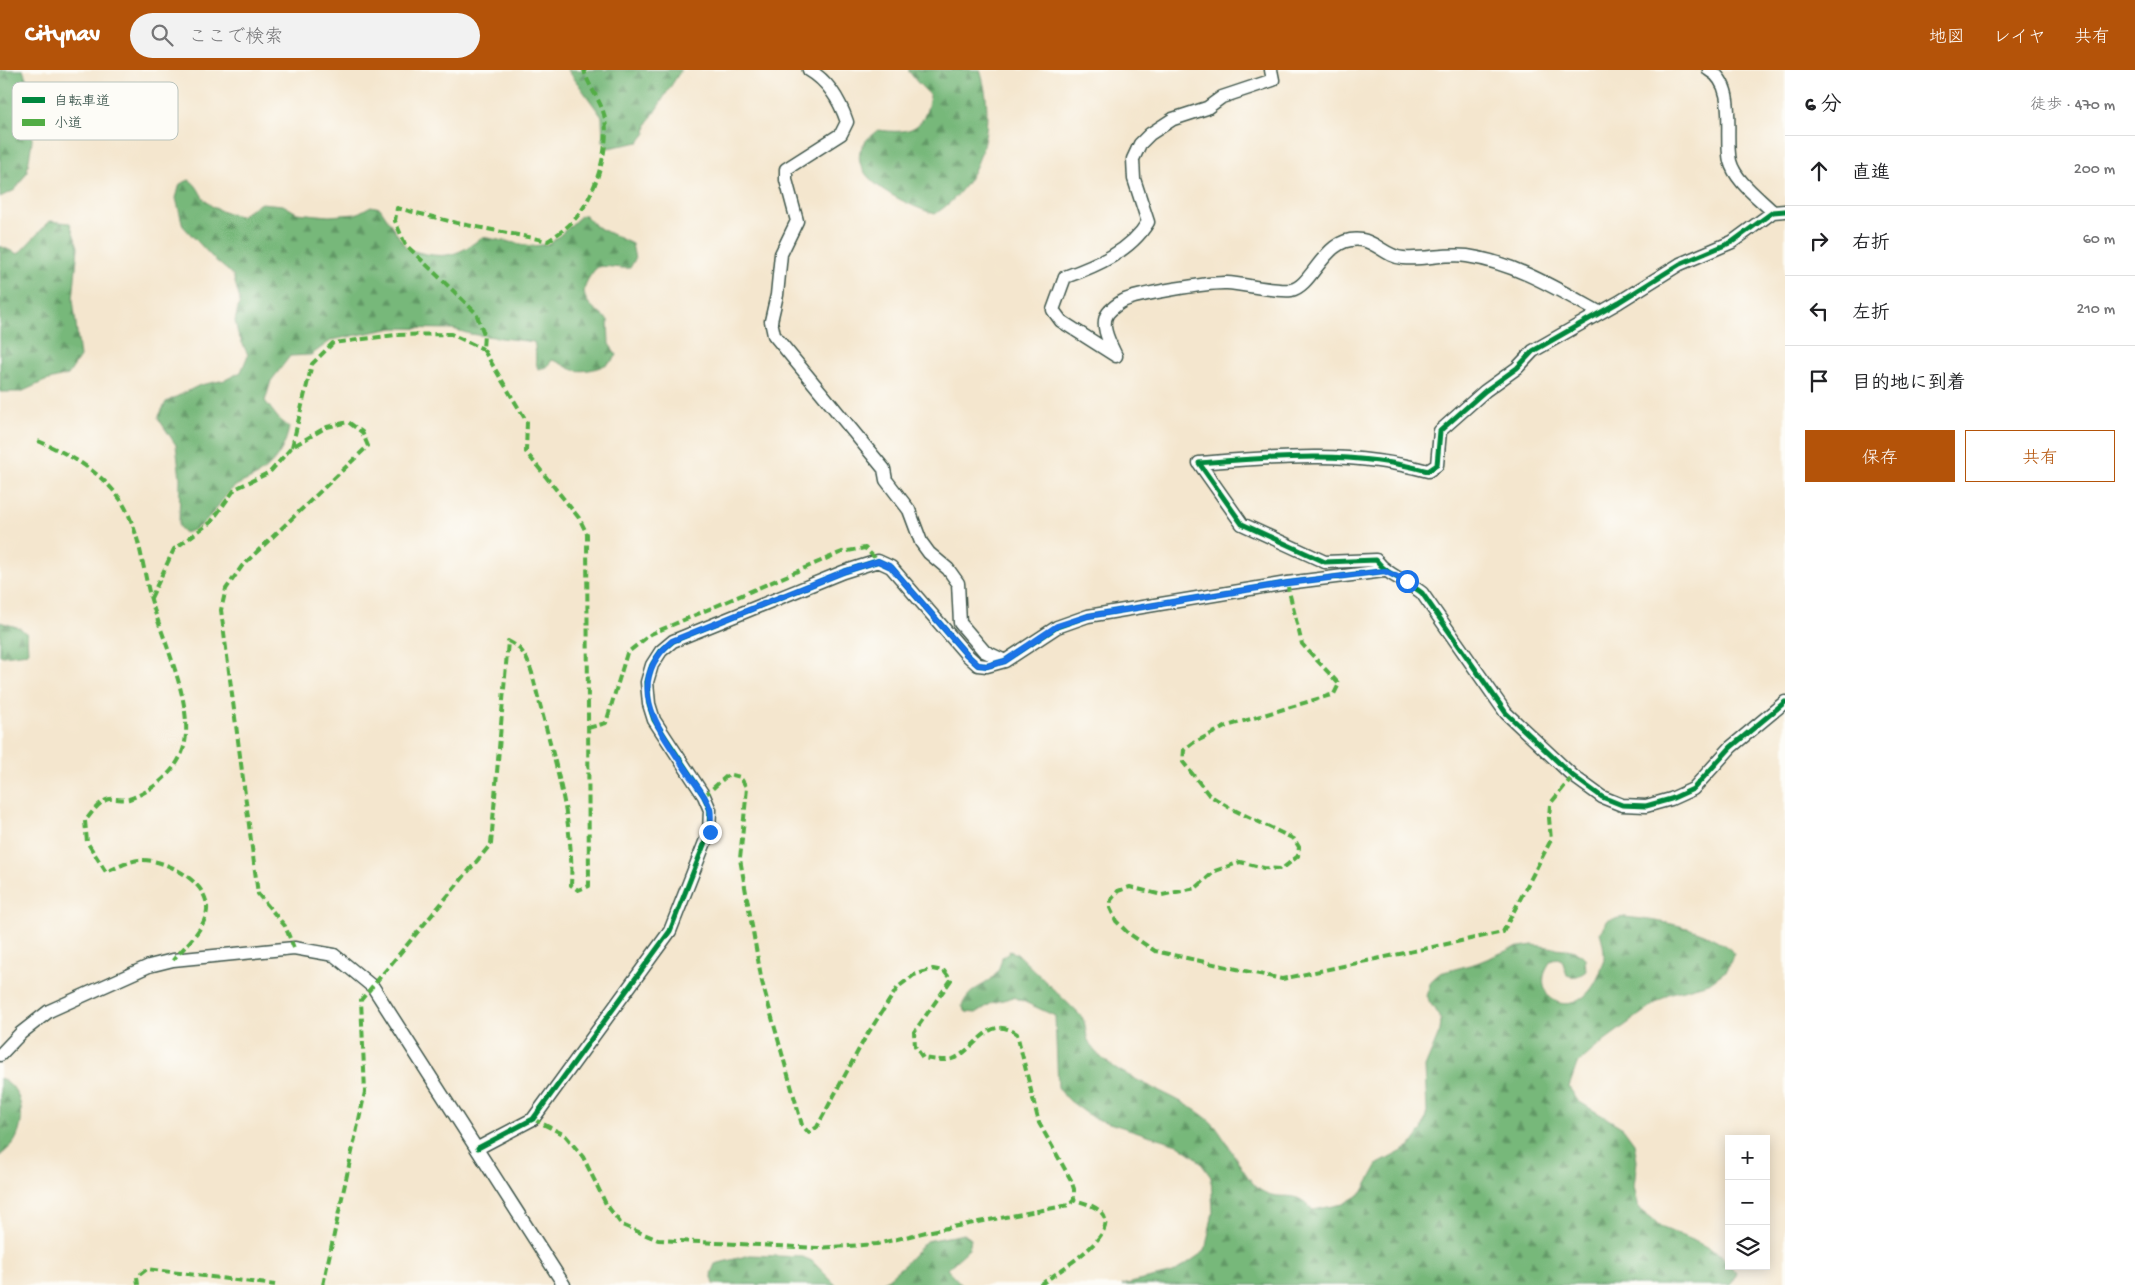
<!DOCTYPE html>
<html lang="ja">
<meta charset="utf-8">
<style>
body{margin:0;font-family:"Gochi Hand","Klee One",sans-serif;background:#f2f2f2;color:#202124}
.controls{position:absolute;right:15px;bottom:15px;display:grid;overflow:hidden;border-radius:0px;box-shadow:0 2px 12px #0003}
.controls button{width:45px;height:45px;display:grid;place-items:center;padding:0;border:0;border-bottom:1px solid #e0e0e0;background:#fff;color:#202124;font:25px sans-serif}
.stop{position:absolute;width:15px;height:15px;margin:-11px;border:4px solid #1a73e8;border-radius:50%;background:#fff}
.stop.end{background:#1a73e8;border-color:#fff;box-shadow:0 1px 5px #0008}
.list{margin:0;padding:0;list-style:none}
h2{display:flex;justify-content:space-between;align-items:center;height:65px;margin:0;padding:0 20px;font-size:21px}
h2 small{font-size:16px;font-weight:400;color:#757577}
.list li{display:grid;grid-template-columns:32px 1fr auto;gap:15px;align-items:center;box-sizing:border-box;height:70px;padding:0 20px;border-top:1px solid #e0e0e0}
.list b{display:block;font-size:19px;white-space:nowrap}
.list em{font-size:16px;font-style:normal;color:#757577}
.actions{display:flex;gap:10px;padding:15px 20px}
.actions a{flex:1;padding:11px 0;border:1px solid #b45309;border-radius:0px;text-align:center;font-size:18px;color:#b45309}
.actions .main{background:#b45309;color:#fff}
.icon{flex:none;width:28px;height:28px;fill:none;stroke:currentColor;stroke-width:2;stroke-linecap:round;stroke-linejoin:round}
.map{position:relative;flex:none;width:1785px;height:1215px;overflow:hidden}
header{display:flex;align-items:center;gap:30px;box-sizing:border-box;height:70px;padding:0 25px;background:#b45309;color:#fff}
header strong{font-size:24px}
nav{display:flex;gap:28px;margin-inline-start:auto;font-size:18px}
.search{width:350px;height:45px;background:#f2f2f2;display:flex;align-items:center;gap:12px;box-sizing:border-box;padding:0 18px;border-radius:28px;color:#757577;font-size:19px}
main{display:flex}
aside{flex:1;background:#fff}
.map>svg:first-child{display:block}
.forest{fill:url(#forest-firs);stroke:#4b7a57}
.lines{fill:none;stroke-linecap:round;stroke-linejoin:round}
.minor-casing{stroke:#3f564b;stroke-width:15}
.minor{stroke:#fff;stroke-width:12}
.quiet{stroke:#52ad45;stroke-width:4;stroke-dasharray:8 4;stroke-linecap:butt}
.cycleway-casing{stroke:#fdfcf7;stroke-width:8}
.cycleway{stroke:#00873e;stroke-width:5}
.route{stroke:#1a73e8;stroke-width:6}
.key{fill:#fdfcf7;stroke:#bac3bc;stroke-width:1}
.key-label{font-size:14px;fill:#1f3d34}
</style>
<header>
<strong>Citynav</strong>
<div class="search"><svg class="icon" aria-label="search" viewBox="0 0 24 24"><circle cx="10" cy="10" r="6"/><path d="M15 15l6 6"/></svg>ここで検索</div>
<nav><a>地図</a><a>レイヤ</a><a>共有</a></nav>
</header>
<main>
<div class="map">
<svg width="1785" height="1215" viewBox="0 0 1785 1215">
<defs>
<pattern id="forest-firs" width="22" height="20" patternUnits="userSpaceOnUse" patternTransform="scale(1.25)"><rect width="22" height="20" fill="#77b87a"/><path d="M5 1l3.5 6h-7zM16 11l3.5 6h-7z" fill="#619765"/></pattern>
</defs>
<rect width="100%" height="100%" fill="#fdfcf7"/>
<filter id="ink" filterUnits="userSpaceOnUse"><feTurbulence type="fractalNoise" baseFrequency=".02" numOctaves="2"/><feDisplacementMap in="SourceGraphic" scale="10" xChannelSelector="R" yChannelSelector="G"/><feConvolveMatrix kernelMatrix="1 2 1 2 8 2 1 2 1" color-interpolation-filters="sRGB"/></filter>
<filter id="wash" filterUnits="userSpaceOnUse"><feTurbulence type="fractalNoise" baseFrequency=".0096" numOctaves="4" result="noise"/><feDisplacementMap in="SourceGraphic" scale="20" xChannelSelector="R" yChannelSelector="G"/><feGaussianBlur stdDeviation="1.12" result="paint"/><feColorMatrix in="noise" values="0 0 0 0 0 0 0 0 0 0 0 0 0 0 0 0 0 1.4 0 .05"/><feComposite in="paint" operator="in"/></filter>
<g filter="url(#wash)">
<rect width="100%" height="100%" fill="#f4e6ce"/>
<path class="forest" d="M 0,0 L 23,0 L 31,21 L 32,71 L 27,102 L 15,120 L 0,127 Z
M 568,0 L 681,0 L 647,54 L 646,63 L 639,72 L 608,78 L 603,71 L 602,47 Z
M 908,0 L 980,0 C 997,53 983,113 935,144 C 901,133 824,98 878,60 C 910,64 925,61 930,25 L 917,12 Z
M 189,110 C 197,114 199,122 204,129 C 213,140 227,143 240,146 L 261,133 L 283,135 L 297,143 L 329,146 L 356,144 L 371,136 L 380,138 L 407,179 C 440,189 455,189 482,167 L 532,176 L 550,174 L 582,145 L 585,145 L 595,156 L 632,174 L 635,189 L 630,198 C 619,199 609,195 597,197 C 575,223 583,231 608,250 L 609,274 L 617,285 C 611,296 587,303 574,300 C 566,298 561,292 552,290 L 547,297 L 538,299 C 534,289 537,282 534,272 L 470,264 L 453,259 L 393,258 L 332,270 L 311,285 L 290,286 L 271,311 L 265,331 L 278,348 L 289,357 C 285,380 272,398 252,408 C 246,411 237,414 232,419 C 216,435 209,456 185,463 L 179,457 L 180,408 L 176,375 L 158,348 L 166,332 L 200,315 L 225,310 L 241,302 L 248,285 L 238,264 L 235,251 L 240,230 L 233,205 L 214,189 L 183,156 L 176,128 L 180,114 Z
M 50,151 L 70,153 L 78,177 L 73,229 L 80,287 L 68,305 L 45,311 L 21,322 L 0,322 L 0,176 L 18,184 Z
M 0,552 L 20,558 L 27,564 L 28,583 L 3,586 L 0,585 Z
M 1625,847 C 1661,851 1707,857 1734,883 L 1727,900 L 1709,913 L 1668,924 L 1605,970 L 1577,994 L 1569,1017 L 1578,1031 L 1623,1058 L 1634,1073 L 1637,1091 L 1634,1116 L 1639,1139 L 1663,1158 L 1699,1173 L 1723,1186 L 1736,1203 L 1731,1215 L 1122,1215 L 1173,1203 L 1205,1181 L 1213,1142 L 1211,1107 L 1197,1088 L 1177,1074 L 1093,1048 L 1066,1028 L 1058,1017 L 1055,946 L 1014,927 L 992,933 L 976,943 L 966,942 L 962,936 C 972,910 996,921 1002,887 L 1010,881 L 1017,884 L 1082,947 C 1087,956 1085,965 1089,972 C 1104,1006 1184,1023 1214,1055 C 1227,1070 1245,1109 1260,1120 C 1283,1134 1292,1116 1313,1140 L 1343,1134 L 1362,1123 L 1378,1094 L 1410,1077 L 1422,1060 L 1427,1042 L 1425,997 L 1440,961 L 1441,950 L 1426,926 L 1431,911 L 1440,903 L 1477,893 L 1513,878 L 1533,875 L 1572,880 L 1581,884 L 1585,888 L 1586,901 C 1580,906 1574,908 1567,905 L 1562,890 L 1557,888 L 1551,891 C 1526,924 1570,956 1595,913 C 1606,893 1606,884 1600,862 L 1608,850 Z
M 0,1008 C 25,1017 27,1056 12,1075 C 8,1079 4,1082 0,1086 Z
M 964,1164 L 971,1169 L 969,1179 L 947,1199 L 962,1215 L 880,1215 L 905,1194 L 926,1171 Z
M 750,1185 L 803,1187 L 812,1191 L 836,1215 L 714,1214 L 711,1204 L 715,1194 Z"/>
</g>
<g filter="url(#ink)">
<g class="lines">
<defs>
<path id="minor" d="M 809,0 C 828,11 840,31 847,52 L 841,64 L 786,99 L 786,110 L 797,151 L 781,184 L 777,225 L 771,251 L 774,265 L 884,399 L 886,410 L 909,440 L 921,472 L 929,483 L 948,499 L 958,513 L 960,553 L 984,581 L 1005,591
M 1271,0 L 1273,10 L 1222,27 L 1207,38 L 1173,49 L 1150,64 L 1140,74 L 1133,89 L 1134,109 L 1148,152 C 1131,181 1096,196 1065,207 L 1053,240 L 1061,251 L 1116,286 C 1111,275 1099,255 1108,243 C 1111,239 1119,233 1123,231 C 1136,224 1211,212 1227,213 C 1244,214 1276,222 1291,220 C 1314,216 1324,164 1362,170 C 1376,172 1387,187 1403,188 C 1424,190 1446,183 1467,186 C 1515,193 1557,219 1599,242
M 1709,0 C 1738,15 1724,65 1730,91 C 1735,111 1759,128 1773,142
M 1785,141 L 1773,142 L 1732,172 L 1680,194 L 1619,232 L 1533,281 L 1517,298 L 1485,321 L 1440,361 L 1437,395 L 1428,401 C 1353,380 1276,387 1199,393 L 1242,454 L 1325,492 L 1376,490 C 1388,506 1407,511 1422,523 L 1506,643 L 1573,706 L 1602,727 L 1622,735 L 1646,736 L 1671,729 L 1693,719 L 1731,677 L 1785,632
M 0,985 L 21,963 L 49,941 L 149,896 L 173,890 L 294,878 L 334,885 L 373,917 L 564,1215
M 478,1078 L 533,1049 L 670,861 L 709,762 L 710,740 L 704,726 L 654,650 L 649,634 L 647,612 L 652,595 L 661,581 L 673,571 L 843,502 L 878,491 L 891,497 L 966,584 L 978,595 L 987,596 L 1005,591 L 1057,557 L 1088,546 L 1287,513 L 1384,501"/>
</defs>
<use href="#minor" class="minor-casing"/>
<use href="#minor" class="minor"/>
<path class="quiet" d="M 38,371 C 69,384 100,401 120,429 C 139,458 142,494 150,526 C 161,567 197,638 183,680 C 175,703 151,722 129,729 C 122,731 113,727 106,730 C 97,734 91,744 85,751 L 87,772 L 106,802 C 116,798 129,791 139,790 C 163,788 209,811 207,840 C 205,859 185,876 173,890
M 292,377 L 312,294 L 333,273 L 396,265 L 451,264 L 483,279
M 1287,513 L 1302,574 L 1339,614 L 1334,624 L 1227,656 L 1193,673 L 1184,680 L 1183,692 L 1209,725 L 1230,738 L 1294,769 L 1299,777 L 1298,786 L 1282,799 L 1264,798 L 1240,792 L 1215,801 L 1196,818 L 1162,825 L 1130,817 L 1118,821 L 1111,830 L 1110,838 L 1116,851 L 1128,863 L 1155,881 L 1282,909 L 1503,862 L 1551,770 L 1549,748 L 1550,734 L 1573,706
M 151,528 L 174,479 L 211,452 L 235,419 L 270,402 L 292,377 L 327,357 L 348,352 L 362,362 L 368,376 L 242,496 L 226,519 L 221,540 L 258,824 L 285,856 L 294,878
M 588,658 L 606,653 L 627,583 L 651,564 L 842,482 L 865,478 L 878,491
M 533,1049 L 565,1065 L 583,1087 L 606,1134 L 622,1155 L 658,1170 L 818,1178 L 877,1174 L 926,1162 L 1069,1135 L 1074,1130 L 1074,1119 L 1071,1110 L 1039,1053 L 1017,964 C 989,944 978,977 955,988 C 946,992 933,989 923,988 L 915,976 L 914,962 L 951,910 L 944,901 L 933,899 L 914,905 L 898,917 L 865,968 L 817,1057 L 809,1063 L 802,1055 L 762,912 L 740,789 L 747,718 L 740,707 L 729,704 L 704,726
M 138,1215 L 137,1207 L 147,1199 L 275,1215
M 323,1215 L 365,1022 L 361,930 L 491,774 L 508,571 C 523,578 527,588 532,603 C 548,671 575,745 571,815 L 578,820 L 589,816 L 587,464 L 579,448 L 526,382 L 527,352 L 483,279 L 484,264 L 476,243 L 405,174 L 395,151 L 397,138 L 457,153 L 548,171 C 558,164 567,158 575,149 C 595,127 613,71 603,41 C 598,27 588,15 584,0
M 1040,1215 C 1066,1195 1151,1148 1074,1130"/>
<defs>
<path id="cycleway" d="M 1785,141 L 1773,142 L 1732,172 L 1680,194 L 1619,232 L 1533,281 L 1517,298 L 1485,321 L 1440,361 L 1437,395 L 1428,401 C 1353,380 1276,387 1199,393 L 1242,454 L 1325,492 L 1376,490 C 1388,506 1407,511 1422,523 L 1506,643 L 1573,706 L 1602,727 L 1622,735 L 1646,736 L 1671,729 L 1693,719 L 1731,677 L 1785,632
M 478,1078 L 533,1049 L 670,861 L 709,762 L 710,740 L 704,726 L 654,650 L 649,634 L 647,612 L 652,595 L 661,581 L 673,571 L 843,502 L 878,491 L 891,497 L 966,584 L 978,595 L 987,596 L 1005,591 L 1057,557 L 1088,546 L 1287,513 L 1384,501"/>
</defs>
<use href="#cycleway" class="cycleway-casing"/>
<use href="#cycleway" class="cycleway"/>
</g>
</g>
<g class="lines" filter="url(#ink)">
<path class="route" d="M 710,762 C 710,755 712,746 710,739 C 707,728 699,718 692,709 C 664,666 619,616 672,571 L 843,502 L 878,491 L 891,497 L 966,584 L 978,595 L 987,596 L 1005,591 L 1057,556 L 1088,546 L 1288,513 L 1384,501 L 1407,511"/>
</g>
<rect x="12" y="12" width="166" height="58" rx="8" class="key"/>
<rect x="22" y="27" width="23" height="6" fill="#00873e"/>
<rect x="22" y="49" width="23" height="7" fill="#52ad45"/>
<g class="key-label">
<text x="54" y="35">自転車道</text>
<text x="54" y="57">小道</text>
</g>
</svg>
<div class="controls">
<button>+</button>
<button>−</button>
<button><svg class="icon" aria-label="layers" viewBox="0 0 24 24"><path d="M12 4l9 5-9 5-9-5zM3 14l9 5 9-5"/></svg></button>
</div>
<div class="stop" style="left:1407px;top:511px"></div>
<div class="stop end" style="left:710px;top:762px"></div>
</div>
<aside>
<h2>6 分<small>徒歩 · 470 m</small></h2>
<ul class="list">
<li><svg class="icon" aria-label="ahead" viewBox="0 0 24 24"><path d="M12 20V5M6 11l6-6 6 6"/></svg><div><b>直進</b></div><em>200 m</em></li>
<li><svg class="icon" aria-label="right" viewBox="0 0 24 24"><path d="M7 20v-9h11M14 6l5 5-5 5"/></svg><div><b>右折</b></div><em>60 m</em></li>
<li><svg class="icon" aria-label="left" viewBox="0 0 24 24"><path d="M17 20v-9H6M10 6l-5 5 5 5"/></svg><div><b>左折</b></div><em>210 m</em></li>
<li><svg class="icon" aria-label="arrive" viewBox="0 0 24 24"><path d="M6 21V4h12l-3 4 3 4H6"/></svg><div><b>目的地に到着</b></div></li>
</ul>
<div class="actions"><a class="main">保存</a><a>共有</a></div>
</aside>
</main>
